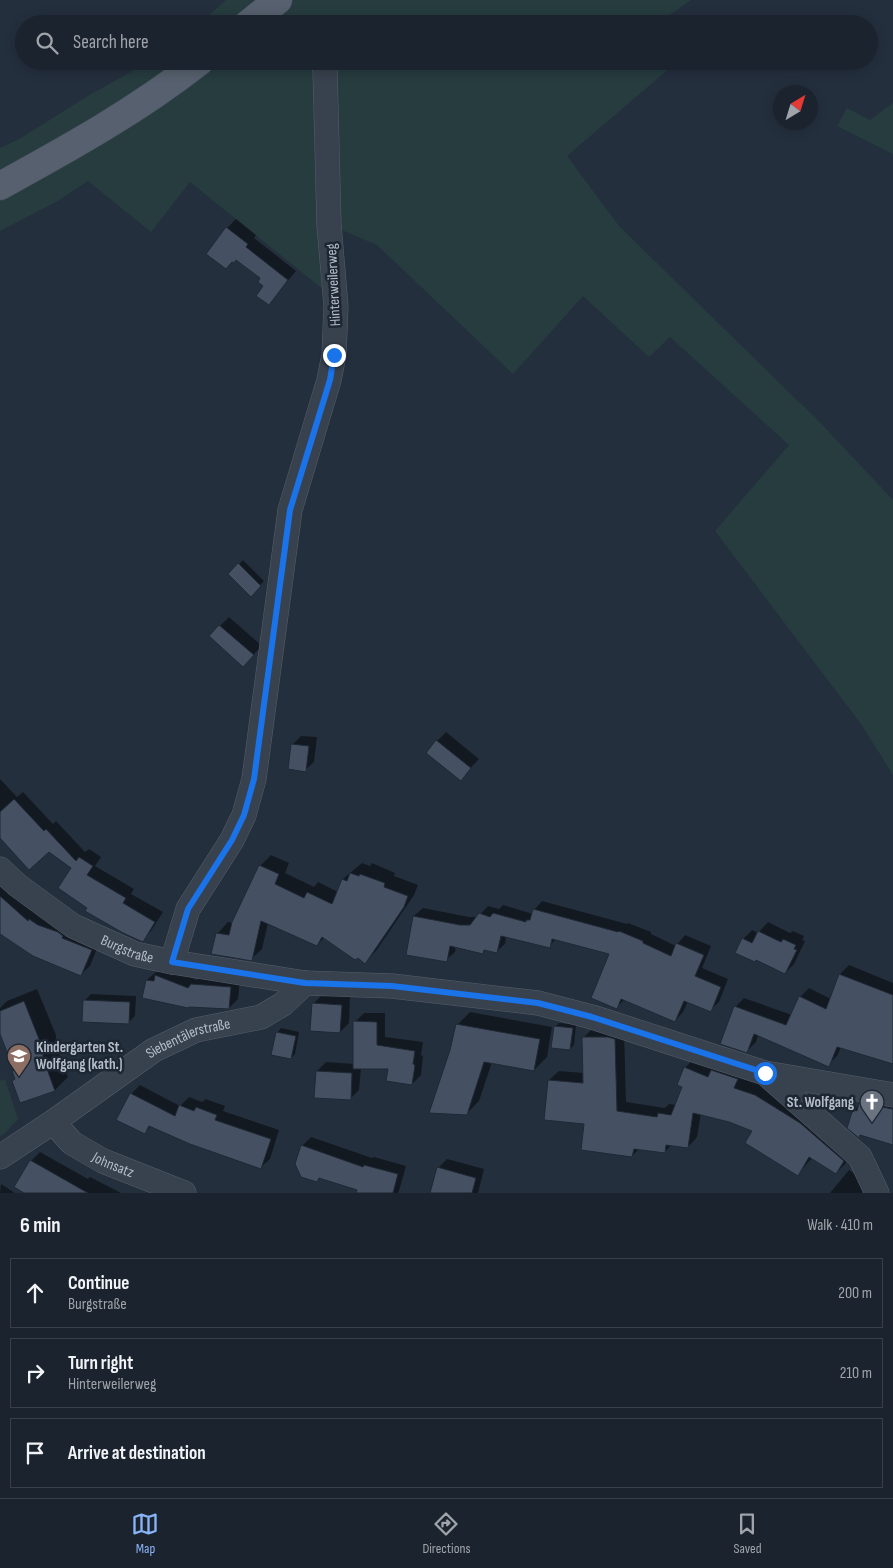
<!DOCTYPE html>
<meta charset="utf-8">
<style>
body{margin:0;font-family:"Sofia Sans Condensed",sans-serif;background:#282f3a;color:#f1f3f6}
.compass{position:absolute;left:773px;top:85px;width:45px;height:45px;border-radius:50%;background:#1b232e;box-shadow:0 2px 12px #0003;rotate:38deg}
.stop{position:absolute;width:15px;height:15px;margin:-11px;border:4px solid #1a73e8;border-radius:50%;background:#fff}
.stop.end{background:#1a73e8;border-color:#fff;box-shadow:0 1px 5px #0008}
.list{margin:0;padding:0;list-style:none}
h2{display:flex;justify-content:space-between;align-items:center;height:65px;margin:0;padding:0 20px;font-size:21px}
h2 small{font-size:16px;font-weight:400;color:#a0a4aa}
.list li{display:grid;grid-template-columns:32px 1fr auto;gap:15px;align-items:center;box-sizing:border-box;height:70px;margin:0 10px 10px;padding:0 10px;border:1px solid #39404a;border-radius:0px}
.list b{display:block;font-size:19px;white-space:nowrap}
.list p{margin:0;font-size:16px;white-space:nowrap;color:#a0a4aa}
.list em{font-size:16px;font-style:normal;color:#a0a4aa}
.icon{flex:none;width:28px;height:28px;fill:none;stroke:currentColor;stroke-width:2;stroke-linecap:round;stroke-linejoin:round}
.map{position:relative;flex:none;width:893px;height:1193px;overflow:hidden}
.search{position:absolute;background:#1b232e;box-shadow:0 2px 12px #0003;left:15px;right:15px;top:15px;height:55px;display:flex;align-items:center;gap:12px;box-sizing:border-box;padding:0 18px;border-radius:28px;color:#a0a4aa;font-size:19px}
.sheet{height:305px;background:#1b232e}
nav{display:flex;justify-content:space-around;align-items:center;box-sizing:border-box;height:70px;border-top:1px solid #39404a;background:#1b232e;font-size:14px;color:#a0a4aa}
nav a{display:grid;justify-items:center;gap:2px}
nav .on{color:#8ab4f8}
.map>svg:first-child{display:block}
.green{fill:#263c3f}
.shadow{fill:#0007}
.building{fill:#455162;stroke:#1f2835}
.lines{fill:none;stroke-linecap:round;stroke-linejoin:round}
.minor-casing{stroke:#565f6c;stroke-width:25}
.major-casing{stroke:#414a57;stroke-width:29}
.minor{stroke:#38414e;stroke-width:24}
.major{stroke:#56606e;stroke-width:28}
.route{stroke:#1a73e8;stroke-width:6}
.labels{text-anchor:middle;stroke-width:5;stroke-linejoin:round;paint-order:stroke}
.street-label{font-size:15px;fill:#b4bcc9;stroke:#1d2633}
.poi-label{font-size:15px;font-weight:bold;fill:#b4bcc9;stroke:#1d2633;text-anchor:start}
</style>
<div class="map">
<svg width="893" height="1193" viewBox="0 0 893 1193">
<rect width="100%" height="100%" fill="#242f3e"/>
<path class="green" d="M 226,0 L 691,0 L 657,24 L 199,24 Z
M 150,61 L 678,61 L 567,156 L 619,226 L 801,404 L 814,416 L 893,500 L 893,775 L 861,724 L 715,531 L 789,445 L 670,337 L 649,357 L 583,296 L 513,374 L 377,245 L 330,225 L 335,299 L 190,182 L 151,232 L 88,181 L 56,202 L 0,231 L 0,148 L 21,138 L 86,97 Z
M 893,103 L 893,154 L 837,126 L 847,108 L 870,120 Z
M 5,1079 L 18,1119 L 5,1133 L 0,1136 L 0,1081 Z"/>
<path class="shadow" d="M 236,219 L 256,235 L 254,238 L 296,271 L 268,304 L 262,278 L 227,228 Z
M 243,560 L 264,581 L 251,595 L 229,574 Z
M 229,617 L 262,646 L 252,656 L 210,636 Z
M 446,732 L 479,759 L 460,779 L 437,741 Z
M 301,736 L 317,737 L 314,762 L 305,770 L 292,745 Z
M 0,779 L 17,797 L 23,792 L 53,824 L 56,821 L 85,852 L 89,849 L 101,857 L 95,866 L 134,889 L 131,894 L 163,912 L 151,931 L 142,940 L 89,908 L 73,868 L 48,850 L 0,836 Z
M 271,855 L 289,863 L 285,873 L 314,887 L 318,882 L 338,892 L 343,879 L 362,863 L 370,866 L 372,863 L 395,873 L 394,876 L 418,885 L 414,895 L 376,951 L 365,962 L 324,938 L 317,945 L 268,923 L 262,949 L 251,959 L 213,953 L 218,933 L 228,922 L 233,923 L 260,866 Z
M 0,879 L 100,941 L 90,966 L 81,974 L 0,933 Z
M 542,901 L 627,924 L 628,923 L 651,932 L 651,934 L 676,946 L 685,935 L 711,946 L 702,968 L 728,979 L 719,1002 L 710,1010 L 688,1001 L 683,1012 L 675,1021 L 625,999 L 617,1007 L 611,953 L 556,939 L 549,946 L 506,936 L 505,944 L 496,952 L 486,949 L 483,953 L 456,946 L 455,952 L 446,960 L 407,954 L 414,916 L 423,908 L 469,917 L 478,917 L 488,906 L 499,909 L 503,905 L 533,914 L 534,910 Z
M 768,922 L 790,933 L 793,931 L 804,936 L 802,940 L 805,941 L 794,964 L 785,973 L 743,939 L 752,930 L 758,933 Z
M 849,965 L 893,983 L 893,1055 L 841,1047 L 837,1056 L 828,1065 L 758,1035 L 756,1042 L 747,1051 L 735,1007 L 744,998 L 792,1015 L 800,997 L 809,988 L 831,999 L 840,974 Z
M 165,967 L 197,980 L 201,976 L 240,979 L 238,999 L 229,1008 L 147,980 L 156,972 L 159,972 Z
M 37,989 L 56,1035 L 56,1044 L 68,1077 L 55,1090 L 16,1079 L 13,1071 L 15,1069 L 0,1031 L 0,1008 L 7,1001 Z
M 91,994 L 136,996 L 135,1016 L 128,1023 L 84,1001 Z
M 322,995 L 350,997 L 349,1023 L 340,1032 L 313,1004 Z
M 470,1012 L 552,1027 L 547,1057 L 534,1070 L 492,1062 L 479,1101 L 466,1114 L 457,1025 Z
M 364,1013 L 385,1013 L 385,1037 L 423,1042 L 421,1055 L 423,1056 L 421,1075 L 412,1084 L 389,1068 L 361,1067 L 359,1090 L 350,1099 L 317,1071 L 326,1062 L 355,1064 L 355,1022 Z
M 559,1023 L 576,1025 L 574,1045 L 570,1049 L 555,1027 Z
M 281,1028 L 299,1032 L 295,1054 L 291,1058 L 277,1033 Z
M 593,1028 L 624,1029 L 626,1102 L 665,1108 L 669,1104 L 676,1105 L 683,1086 L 685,1068 L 694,1058 L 765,1085 L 853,1151 L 846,1163 L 836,1173 L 812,1158 L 798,1174 L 754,1131 L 730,1120 L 701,1113 L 697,1137 L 688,1147 L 672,1144 L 665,1152 L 640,1148 L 632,1156 L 586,1123 L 549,1080 L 559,1071 L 584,1073 L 583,1038 Z
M 140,1085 L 180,1106 L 189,1097 L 202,1102 L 206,1099 L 225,1106 L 223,1111 L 279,1130 L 270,1159 L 261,1167 L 151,1126 L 144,1133 L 131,1094 Z
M 893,1095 L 893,1144 L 854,1110 L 866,1098 Z
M 311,1137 L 372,1158 L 374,1157 L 406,1166 L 399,1191 L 398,1193 L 365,1193 L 358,1191 L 359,1189 L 321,1177 L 317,1181 L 302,1146 Z
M 40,1152 L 88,1179 L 90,1177 L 121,1193 L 26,1193 L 16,1187 L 31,1161 Z
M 447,1159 L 484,1169 L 478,1193 L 431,1193 L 438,1168 Z
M 849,1170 L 864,1180 L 866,1187 L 862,1193 L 830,1193 Z
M 1,1184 L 15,1193 L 0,1193 Z"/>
<path class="building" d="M 226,227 L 248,244 L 246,247 L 288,280 L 269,305 L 256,296 L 263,286 L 258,282 L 260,278 L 236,260 L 234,263 L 232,262 L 226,269 L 206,254 Z
M 238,563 L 261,586 L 251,597 L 228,574 Z
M 219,625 L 254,655 L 243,667 L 209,636 Z
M 436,740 L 471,768 L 461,781 L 426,753 Z
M 291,744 L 309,746 L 306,772 L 288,769 Z
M 14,799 L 44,831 L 46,829 L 76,861 L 79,857 L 93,866 L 87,875 L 126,898 L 123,903 L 155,922 L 143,942 L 123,933 L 85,911 L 87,908 L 58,888 L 71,868 L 49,852 L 29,870 L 0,838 L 0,812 Z
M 259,865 L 279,874 L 275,884 L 304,898 L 307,892 L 332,904 L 342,879 L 347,881 L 350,873 L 359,876 L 360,874 L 385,883 L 384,887 L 408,896 L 404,907 L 365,964 L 358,958 L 355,960 L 322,937 L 317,946 L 261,921 L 252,961 L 211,954 L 216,933 L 229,935 L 232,922 Z
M 0,896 L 28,921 L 29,919 L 38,925 L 58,932 L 63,936 L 62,938 L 92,950 L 81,976 L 33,956 L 0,934 Z
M 533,909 L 618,932 L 619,931 L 643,941 L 643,943 L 671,956 L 676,943 L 704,955 L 695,976 L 721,987 L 711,1012 L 684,1001 L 675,1022 L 621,999 L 617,1009 L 591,998 L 609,954 L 552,939 L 550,948 L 501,936 L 497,953 L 484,950 L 483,954 L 450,946 L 447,962 L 406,955 L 413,916 L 460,925 L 470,925 L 479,913 L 490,917 L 493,913 L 526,922 L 526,920 L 530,920 Z
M 758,931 L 781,942 L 783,939 L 796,945 L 794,949 L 797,950 L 785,974 L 756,960 L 755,962 L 735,953 L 742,938 L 752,943 Z
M 839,974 L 893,995 L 893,1064 L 837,1047 L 829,1067 L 754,1034 L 747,1053 L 720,1044 L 734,1006 L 786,1025 L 799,996 L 826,1009 Z
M 155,975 L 188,988 L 191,984 L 231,987 L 229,1009 L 189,1007 L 188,1008 L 142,998 L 146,980 L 154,981 Z
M 83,1000 L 130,1002 L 129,1024 L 82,1022 Z
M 24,1001 L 43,1049 L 43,1058 L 55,1091 L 20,1103 L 12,1081 L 15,1079 L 12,1071 L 14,1070 L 0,1034 L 0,1011 Z
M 312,1003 L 342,1005 L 340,1033 L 310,1031 Z
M 353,1021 L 377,1022 L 377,1045 L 415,1051 L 413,1064 L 415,1065 L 412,1085 L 386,1081 L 388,1069 L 353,1069 Z
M 456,1024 L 540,1039 L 534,1071 L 484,1062 L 467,1115 L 429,1113 L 450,1050 Z
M 554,1026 L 573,1028 L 570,1050 L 551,1048 Z
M 276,1032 L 296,1036 L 291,1059 L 271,1055 Z
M 582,1037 L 608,1037 L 615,1039 L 617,1111 L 657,1117 L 658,1113 L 671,1115 L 682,1087 L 677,1085 L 684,1067 L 708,1077 L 711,1070 L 738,1079 L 734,1088 L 755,1095 L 800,1123 L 844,1161 L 836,1174 L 809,1157 L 798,1176 L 745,1143 L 752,1131 L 729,1122 L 693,1113 L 688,1148 L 666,1145 L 665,1153 L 634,1149 L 632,1157 L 581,1150 L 584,1124 L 544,1120 L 548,1080 L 583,1083 Z
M 316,1071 L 352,1073 L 351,1100 L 314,1098 Z
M 130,1093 L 175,1116 L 179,1105 L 194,1111 L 196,1107 L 217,1115 L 215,1120 L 271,1139 L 261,1169 L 190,1144 L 149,1126 L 145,1134 L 116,1120 Z
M 859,1103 L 893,1109 L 893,1145 L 860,1135 L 859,1138 L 847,1128 L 853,1109 L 857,1111 Z
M 301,1145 L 363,1167 L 364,1165 L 398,1174 L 393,1193 L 356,1193 L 357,1190 L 319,1178 L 317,1182 L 301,1177 L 295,1164 Z
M 30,1160 L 88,1193 L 24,1193 L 14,1187 Z
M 437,1167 L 476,1178 L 472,1193 L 430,1193 Z"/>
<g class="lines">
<defs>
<g id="minor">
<path id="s1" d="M 0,869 L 17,885 L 73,926 L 135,954 L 172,962 L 305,983 L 392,986 L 538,1003 L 592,1017 L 765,1073 L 893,1095"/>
<path d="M 172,962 L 188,909 L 232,840 L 244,815 L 254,779 L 290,510 L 329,380 L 334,355 L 336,306 L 329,225 L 325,69 L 322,61"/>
<path d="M 766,1074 L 860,1157 L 877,1193"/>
<path id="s2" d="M 53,1122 L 72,1143 L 103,1161 L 184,1193"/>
<path id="s3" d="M 0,1157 L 53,1122 L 154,1050 L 196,1030 L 261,1017 L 283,1004 L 305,983"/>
</g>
<path id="major" d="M 248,24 L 278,0
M 0,186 C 69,148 138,110 200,61"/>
</defs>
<use href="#minor" class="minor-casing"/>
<use href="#major" class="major-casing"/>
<use href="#minor" class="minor"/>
<use href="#major" class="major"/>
</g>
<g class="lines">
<path class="route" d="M 334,355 L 330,380 L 290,510 L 254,779 L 244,815 L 232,840 L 188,909 L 172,962 L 305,983 L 392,986 L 538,1003 L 592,1017 L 765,1073"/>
</g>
<defs>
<symbol id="school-pin" viewBox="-11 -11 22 30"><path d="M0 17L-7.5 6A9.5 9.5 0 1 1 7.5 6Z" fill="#8d6e63" stroke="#1d2633"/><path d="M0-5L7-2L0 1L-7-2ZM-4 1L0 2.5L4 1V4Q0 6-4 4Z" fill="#fff"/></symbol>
<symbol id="church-pin" viewBox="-11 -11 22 30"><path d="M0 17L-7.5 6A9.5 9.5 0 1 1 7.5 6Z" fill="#6b7280" stroke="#1d2633"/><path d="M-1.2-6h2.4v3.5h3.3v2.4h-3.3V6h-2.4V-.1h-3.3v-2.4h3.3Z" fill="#fff"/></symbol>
</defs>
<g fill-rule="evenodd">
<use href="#school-pin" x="5" y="1042" width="28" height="38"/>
<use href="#church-pin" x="858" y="1088" width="28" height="38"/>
</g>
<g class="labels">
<g class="street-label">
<text transform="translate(333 285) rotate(-93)" y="5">Hinterweilerweg</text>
<text dy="5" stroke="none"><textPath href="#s1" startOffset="152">Burgstraße</textPath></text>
<text dy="5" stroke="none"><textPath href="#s3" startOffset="224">Siebentälerstraße</textPath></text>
<text dy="5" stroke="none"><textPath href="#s2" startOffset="75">Johnsatz</textPath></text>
</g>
<g class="poi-label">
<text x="36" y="1052">Kindergarten St.<tspan x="36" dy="17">Wolfgang (kath.)</tspan></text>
<text x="854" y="1107" text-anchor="end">St. Wolfgang</text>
</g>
</g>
</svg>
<svg class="compass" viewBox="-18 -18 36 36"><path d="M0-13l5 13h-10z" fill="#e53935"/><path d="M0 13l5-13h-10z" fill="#a0a4aa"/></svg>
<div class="stop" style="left:765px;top:1073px"></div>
<div class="stop end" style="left:334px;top:355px"></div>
<div class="search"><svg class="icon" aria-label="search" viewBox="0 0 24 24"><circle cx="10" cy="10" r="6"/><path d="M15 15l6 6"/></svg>Search here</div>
</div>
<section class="sheet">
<h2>6 min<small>Walk · 410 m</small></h2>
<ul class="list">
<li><svg class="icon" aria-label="ahead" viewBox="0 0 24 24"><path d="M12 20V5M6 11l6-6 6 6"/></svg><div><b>Continue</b><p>Burgstraße</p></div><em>200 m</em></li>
<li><svg class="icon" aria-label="right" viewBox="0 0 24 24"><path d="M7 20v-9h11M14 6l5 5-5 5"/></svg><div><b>Turn right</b><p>Hinterweilerweg</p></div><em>210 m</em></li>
<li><svg class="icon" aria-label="arrive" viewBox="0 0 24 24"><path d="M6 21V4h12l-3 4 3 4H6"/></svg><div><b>Arrive at destination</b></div></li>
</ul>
</section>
<nav>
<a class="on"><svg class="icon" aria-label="map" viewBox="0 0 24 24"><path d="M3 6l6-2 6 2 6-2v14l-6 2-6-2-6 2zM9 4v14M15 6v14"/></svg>Map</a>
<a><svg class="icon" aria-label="directions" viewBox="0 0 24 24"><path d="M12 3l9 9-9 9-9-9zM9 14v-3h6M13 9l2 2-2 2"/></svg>Directions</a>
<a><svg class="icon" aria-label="saved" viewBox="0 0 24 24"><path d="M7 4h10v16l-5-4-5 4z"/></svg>Saved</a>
</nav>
